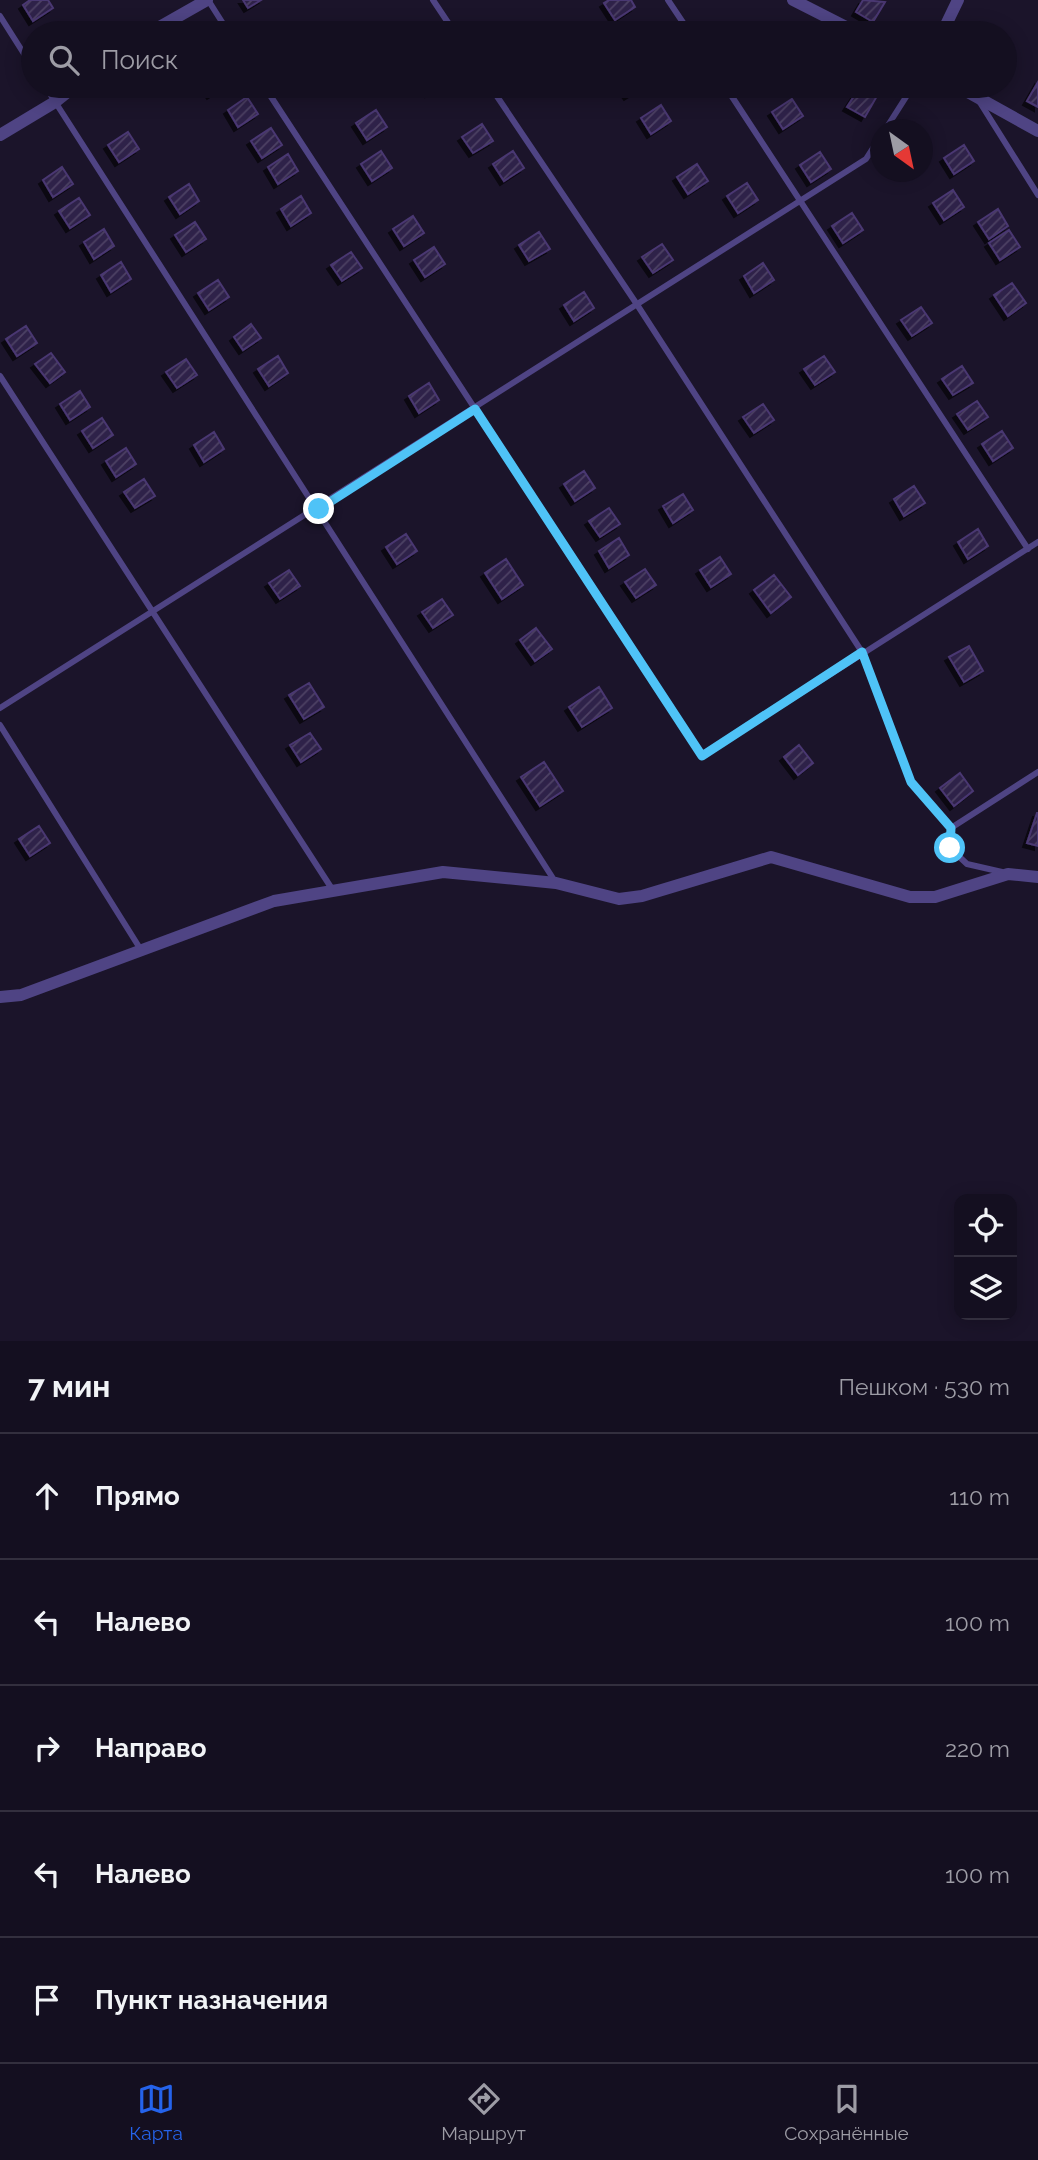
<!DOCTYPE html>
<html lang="ru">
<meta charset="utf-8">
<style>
body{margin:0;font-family:Raleway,sans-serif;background:#211d2d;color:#f1f3f6}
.controls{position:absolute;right:21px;bottom:21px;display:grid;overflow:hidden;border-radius:14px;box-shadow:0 4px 18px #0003}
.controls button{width:63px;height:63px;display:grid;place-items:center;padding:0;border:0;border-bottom:2px solid #332f3e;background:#140f20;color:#f1f3f6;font:35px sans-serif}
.compass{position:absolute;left:870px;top:119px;width:63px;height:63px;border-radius:50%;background:#140f20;box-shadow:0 4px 18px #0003;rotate:147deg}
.stop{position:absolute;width:21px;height:21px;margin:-16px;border:5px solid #4fc3f7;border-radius:50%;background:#fff}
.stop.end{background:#4fc3f7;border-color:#fff;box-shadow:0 2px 7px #0008}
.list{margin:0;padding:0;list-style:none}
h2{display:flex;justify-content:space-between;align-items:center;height:91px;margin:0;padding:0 28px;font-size:30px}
h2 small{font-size:23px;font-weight:400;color:#9d9ca5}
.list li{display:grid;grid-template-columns:46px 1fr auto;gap:21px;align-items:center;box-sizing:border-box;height:126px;padding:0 28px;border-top:2px solid #332f3e}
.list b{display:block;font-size:26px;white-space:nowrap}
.list em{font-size:23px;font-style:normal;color:#9d9ca5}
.icon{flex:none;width:38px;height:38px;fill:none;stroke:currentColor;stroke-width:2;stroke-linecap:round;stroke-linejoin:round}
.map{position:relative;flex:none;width:1038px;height:1341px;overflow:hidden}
.search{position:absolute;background:#140f20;box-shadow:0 4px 18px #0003;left:21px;right:21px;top:21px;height:77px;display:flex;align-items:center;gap:18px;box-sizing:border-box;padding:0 24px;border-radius:38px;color:#9d9ca5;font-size:26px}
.sheet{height:721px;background:#140f20}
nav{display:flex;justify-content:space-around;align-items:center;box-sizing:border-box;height:98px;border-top:2px solid #332f3e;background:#140f20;font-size:19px;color:#9d9ca5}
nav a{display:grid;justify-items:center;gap:4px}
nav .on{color:#2563eb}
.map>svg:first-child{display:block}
.building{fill:url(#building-hatch);stroke:#4a3772;stroke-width:2;filter:url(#shadow)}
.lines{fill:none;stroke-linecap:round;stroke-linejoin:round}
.service{stroke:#4f4484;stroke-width:6}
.minor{stroke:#4f4484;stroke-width:12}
.route{stroke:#4fc3f7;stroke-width:9}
</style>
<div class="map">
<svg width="1038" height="1341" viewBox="0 0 1038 1341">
<defs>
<pattern id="building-hatch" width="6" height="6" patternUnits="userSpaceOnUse" patternTransform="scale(1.75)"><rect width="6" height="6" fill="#2f2249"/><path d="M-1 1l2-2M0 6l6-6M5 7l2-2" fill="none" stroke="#4d4264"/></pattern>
<filter id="shadow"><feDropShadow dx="-4" dy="4" stdDeviation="0" flood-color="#0009"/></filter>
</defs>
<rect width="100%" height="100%" fill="#1b142a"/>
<path class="building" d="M 30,0 L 48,0 L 53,8 L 33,21 L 23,5 Z
M 243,0 L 261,0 L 248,8 Z
M 609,0 L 631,0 L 635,7 L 615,20 L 604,3 Z
M 863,0 L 885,2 L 873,22 L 856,12 Z
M 1038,82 L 1038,107 L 1027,101 Z
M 205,86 L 225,86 L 211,95 Z
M 425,86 L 439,86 L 429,93 Z
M 621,86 L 644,86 L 628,96 Z
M 860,87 L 877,96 L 865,117 L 847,107 Z
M 247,97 L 258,114 L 238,127 L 228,110 Z
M 792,99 L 803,116 L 783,129 L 772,112 Z
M 661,105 L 671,121 L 651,134 L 641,118 Z
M 376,110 L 387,127 L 367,140 L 356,123 Z
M 482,124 L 493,141 L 473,153 L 462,137 Z
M 271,128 L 282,145 L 262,158 L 251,141 Z
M 128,132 L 139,149 L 119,162 L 108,145 Z
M 964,145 L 974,161 L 954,174 L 944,158 Z
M 381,151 L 392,168 L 372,181 L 361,164 Z
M 513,151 L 524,168 L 504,181 L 493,164 Z
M 820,152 L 831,169 L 811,182 L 800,165 Z
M 288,154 L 298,171 L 278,184 L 268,167 Z
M 697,164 L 708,181 L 688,194 L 677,177 Z
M 62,167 L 73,184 L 53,197 L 43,180 Z
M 747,183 L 758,200 L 738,213 L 727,196 Z
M 189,184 L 199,201 L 180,214 L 169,197 Z
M 953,190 L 964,207 L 944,220 L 933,203 Z
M 301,196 L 311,213 L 291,226 L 281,209 Z
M 79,198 L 90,215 L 70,228 L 59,211 Z
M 998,209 L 1008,226 L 989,239 L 978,222 Z
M 852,213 L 863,230 L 843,243 L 832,226 Z
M 413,216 L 424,233 L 404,246 L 393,229 Z
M 195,222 L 206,239 L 186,252 L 175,235 Z
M 104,229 L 114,246 L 94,259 L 84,242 Z
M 1009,230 L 1020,247 L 1000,260 L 989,243 Z
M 539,232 L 550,249 L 529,261 L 519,245 Z
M 662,244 L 673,260 L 653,273 L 642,257 Z
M 434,247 L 445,264 L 425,277 L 414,260 Z
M 351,252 L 362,268 L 342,281 L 331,265 Z
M 121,262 L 131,279 L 111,292 L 101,275 Z
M 763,263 L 774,280 L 754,293 L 744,276 Z
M 218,280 L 229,297 L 209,310 L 198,293 Z
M 1012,283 L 1026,303 L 1008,316 L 994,295 Z
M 584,292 L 594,308 L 574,321 L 564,305 Z
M 921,307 L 932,323 L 912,336 L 901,320 Z
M 251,324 L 261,338 L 243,350 L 234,337 Z
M 26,326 L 37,343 L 17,356 L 6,339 Z
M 51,353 L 65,372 L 50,383 L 35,364 Z
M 278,356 L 288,373 L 269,386 L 258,369 Z
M 824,356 L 835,372 L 815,385 L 804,369 Z
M 186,359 L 197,375 L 177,388 L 166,372 Z
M 962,366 L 973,383 L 953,395 L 942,379 Z
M 429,383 L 439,400 L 419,413 L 409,396 Z
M 80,391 L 90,407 L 70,420 L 60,404 Z
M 977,401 L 988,417 L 968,430 L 957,414 Z
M 763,404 L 774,420 L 754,433 L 743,417 Z
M 102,418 L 113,435 L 93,448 L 82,431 Z
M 1002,431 L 1013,448 L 993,461 L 982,444 Z
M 214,432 L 224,449 L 204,462 L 194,445 Z
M 126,448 L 136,464 L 116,477 L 106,461 Z
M 584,471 L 595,488 L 575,501 L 564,484 Z
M 144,479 L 155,496 L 135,508 L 124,492 Z
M 914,486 L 925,503 L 904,516 L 894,499 Z
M 683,494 L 693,510 L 673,523 L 663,506 Z
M 609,508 L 620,524 L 600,537 L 589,521 Z
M 978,529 L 988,546 L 968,559 L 958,542 Z
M 406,534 L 417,551 L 397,564 L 386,547 Z
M 619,538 L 629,555 L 609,568 L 599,551 Z
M 720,557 L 731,574 L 711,587 L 700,570 Z
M 506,559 L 523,585 L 502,599 L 485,573 Z
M 645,569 L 656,585 L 636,598 L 625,582 Z
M 289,570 L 300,586 L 280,599 L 269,583 Z
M 774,575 L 791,597 L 771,613 L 754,590 Z
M 442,599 L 453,615 L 433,628 L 422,612 Z
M 536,628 L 552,649 L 535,661 L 520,640 Z
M 969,646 L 983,671 L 964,682 L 949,657 Z
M 309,683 L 324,707 L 304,719 L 289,695 Z
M 599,687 L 612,708 L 582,727 L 569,707 Z
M 310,733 L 321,749 L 301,762 L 290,745 Z
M 799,745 L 813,763 L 798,775 L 784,757 Z
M 544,762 L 563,791 L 540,806 L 521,777 Z
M 960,773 L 973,791 L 954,806 L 940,788 Z
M 1037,813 L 1038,813 L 1038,846 L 1027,843 Z
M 39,826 L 50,843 L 30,856 L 19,839 Z"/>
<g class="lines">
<path class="service" d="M 208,0 L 229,33
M 433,0 L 455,33
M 668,0 L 690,33
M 0,16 L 33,68
M 45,86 L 556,883
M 264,86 L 702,756 L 1038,542
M 490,86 L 636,303 L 862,652 L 911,782 L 951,828
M 725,86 L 1028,549
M 979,101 L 1038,195
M 885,130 L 913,86
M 0,376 L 334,892
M 0,708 L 866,159 L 880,137
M 0,725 L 141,950
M 1002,872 L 967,864 L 950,848 L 951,828 L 1038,772"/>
<path class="minor" d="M 793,0 L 858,33
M 149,33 L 207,0
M 942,33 L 958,0
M 957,86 L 1038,131
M 0,135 L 55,102 L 75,86
M 0,997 L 21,995 L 274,901 L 443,872 L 556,883 L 619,899 L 642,896 L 771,857 L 910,897 L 935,897 L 1008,874 L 1038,877"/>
</g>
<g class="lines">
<path class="route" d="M 319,509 L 475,409 L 702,756 L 862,652 L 911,782 L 951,828 L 950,848"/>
</g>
</svg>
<div class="controls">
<button><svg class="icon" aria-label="locate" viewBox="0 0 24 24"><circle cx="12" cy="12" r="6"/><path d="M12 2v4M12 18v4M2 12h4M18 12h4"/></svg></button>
<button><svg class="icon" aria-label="layers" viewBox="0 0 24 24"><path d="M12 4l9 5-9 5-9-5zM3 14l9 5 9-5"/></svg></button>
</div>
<svg class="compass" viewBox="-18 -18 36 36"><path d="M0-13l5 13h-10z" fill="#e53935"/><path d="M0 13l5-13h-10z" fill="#9d9ca5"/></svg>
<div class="stop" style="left:950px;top:848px"></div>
<div class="stop end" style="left:319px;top:509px"></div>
<div class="search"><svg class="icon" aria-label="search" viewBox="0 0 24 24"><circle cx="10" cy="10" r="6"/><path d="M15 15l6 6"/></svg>Поиск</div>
</div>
<section class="sheet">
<h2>7 мин<small>Пешком · 530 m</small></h2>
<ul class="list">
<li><svg class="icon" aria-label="ahead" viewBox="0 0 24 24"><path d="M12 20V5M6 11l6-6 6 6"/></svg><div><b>Прямо</b></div><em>110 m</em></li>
<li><svg class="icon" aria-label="left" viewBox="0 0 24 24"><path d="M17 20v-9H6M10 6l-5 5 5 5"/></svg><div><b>Налево</b></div><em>100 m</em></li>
<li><svg class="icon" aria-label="right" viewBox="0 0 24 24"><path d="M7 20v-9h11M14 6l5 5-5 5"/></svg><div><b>Направо</b></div><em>220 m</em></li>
<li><svg class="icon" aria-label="left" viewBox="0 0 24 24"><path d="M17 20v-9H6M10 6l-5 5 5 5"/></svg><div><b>Налево</b></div><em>100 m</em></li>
<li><svg class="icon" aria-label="arrive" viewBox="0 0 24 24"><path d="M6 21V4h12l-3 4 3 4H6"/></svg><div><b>Пункт назначения</b></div></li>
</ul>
</section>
<nav>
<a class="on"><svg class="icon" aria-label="map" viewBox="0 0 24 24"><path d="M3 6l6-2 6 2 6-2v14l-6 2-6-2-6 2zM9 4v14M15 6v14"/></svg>Карта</a>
<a><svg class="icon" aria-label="directions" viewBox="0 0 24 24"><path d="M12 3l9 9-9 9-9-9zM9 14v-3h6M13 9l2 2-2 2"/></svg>Маршрут</a>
<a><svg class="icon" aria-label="saved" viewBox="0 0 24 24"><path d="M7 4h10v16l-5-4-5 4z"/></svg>Сохранённые</a>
</nav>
